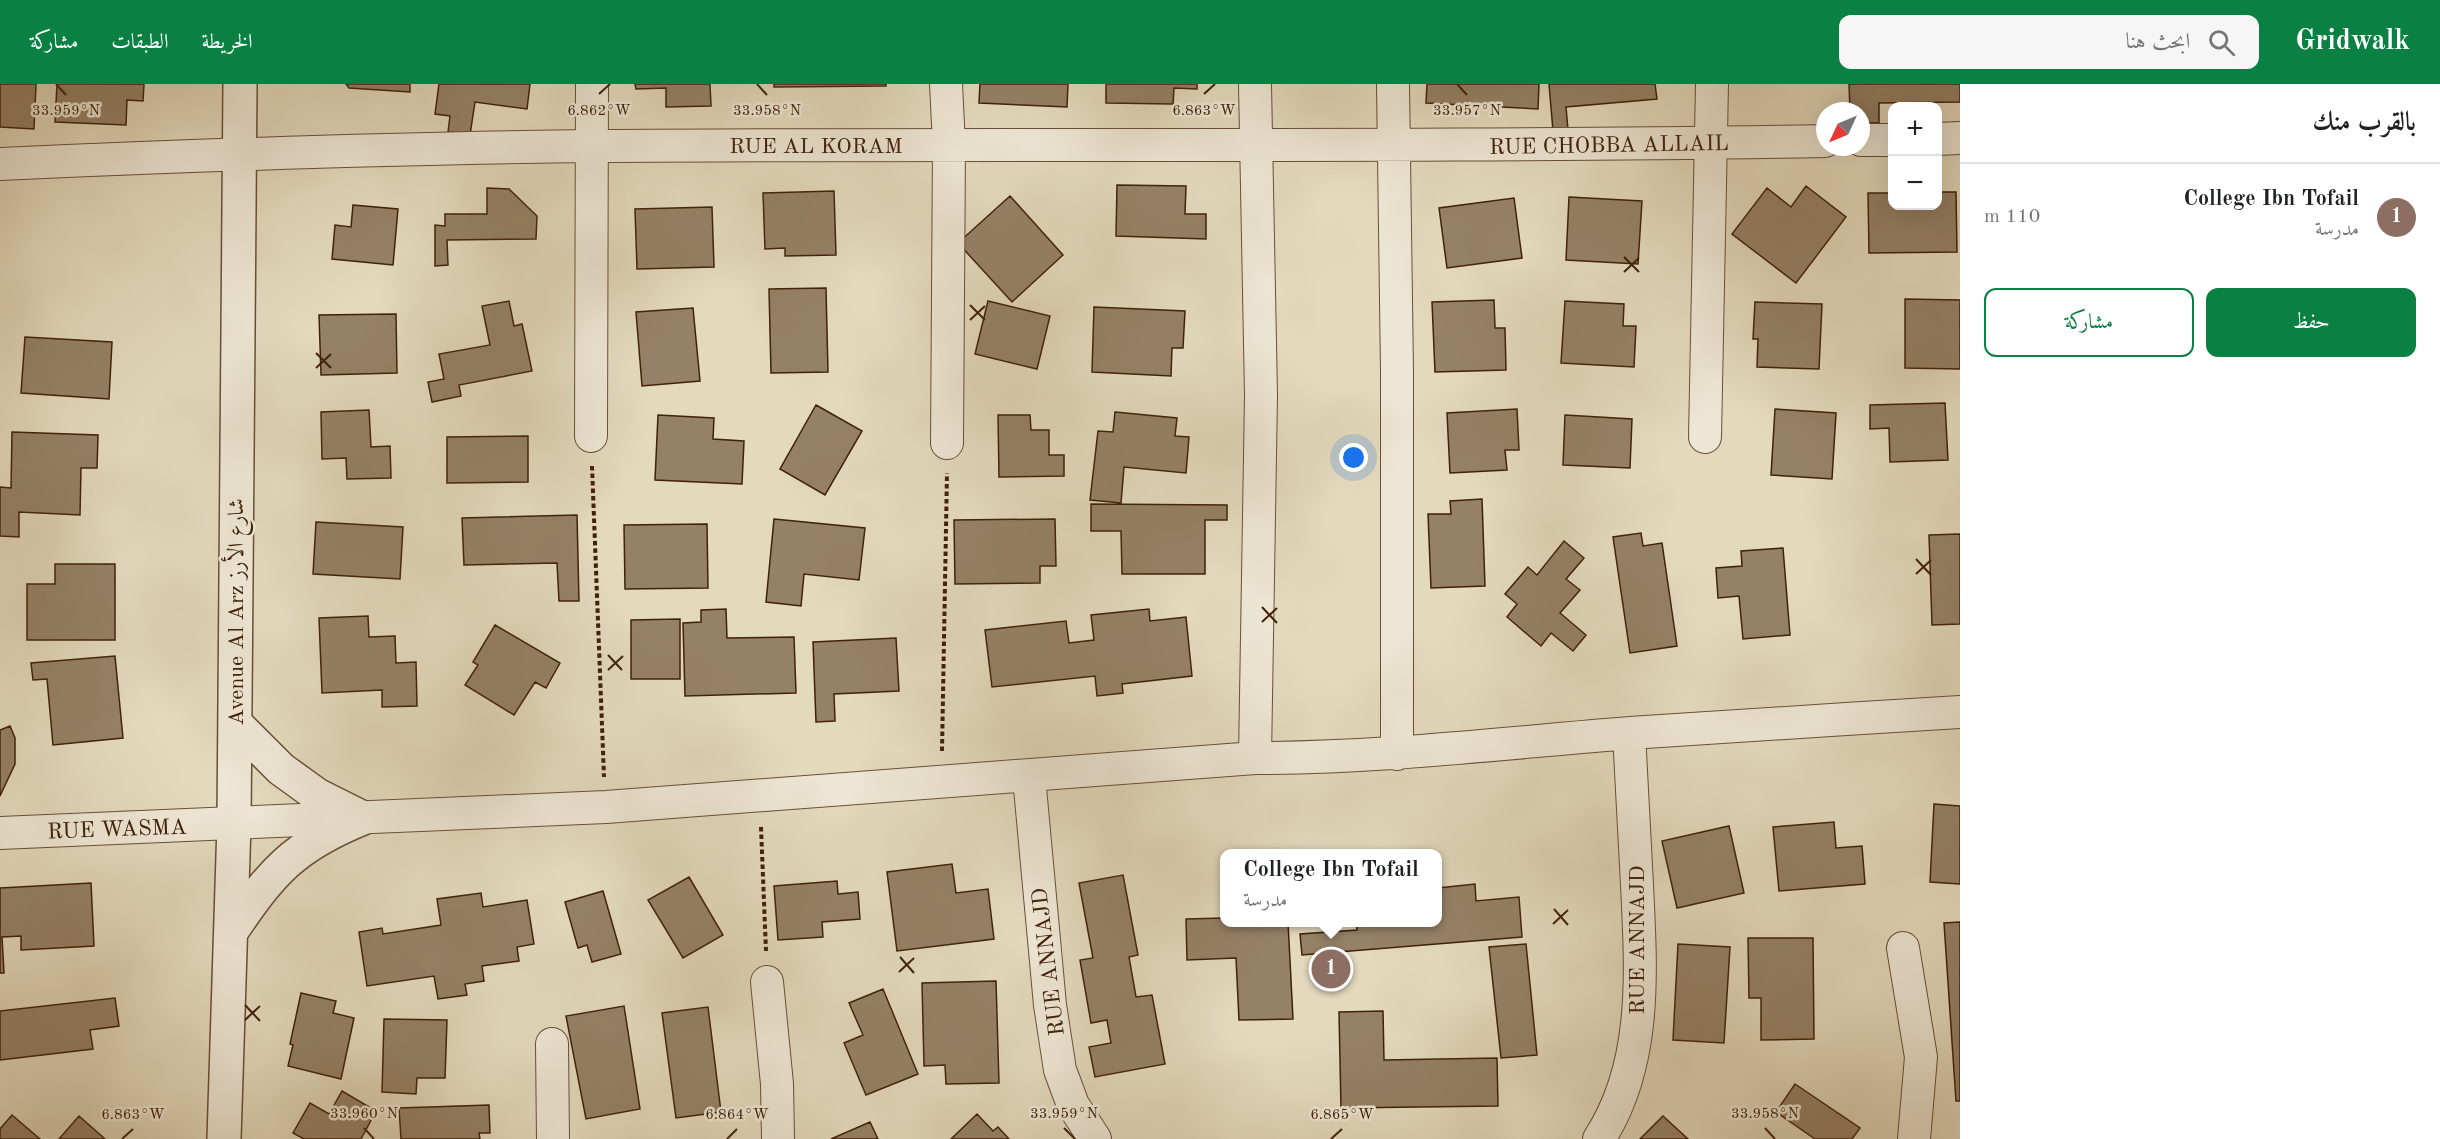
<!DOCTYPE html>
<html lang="ar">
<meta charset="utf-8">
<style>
body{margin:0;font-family:"Old Standard TT",Amiri,serif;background:#f6f6f6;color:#202124;direction:rtl}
.controls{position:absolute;right:18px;top:18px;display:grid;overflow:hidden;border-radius:12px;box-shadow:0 6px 24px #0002}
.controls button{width:54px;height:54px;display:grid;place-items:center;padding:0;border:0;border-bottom:2px solid #e0e0e0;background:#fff;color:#202124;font:30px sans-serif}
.compass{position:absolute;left:1816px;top:18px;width:54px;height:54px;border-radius:50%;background:#fff;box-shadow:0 6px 24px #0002;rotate:226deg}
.you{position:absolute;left:1354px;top:374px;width:21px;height:21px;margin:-15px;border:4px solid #fff;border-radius:50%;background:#1a73e8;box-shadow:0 0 0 9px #1a73e833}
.badge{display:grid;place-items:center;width:39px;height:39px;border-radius:50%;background:#0b8043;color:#fff;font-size:20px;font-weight:700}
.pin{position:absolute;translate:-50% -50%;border:3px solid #fff;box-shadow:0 2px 6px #0006}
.popup{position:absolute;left:1220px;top:765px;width:222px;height:78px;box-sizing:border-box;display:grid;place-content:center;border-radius:12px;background:#fff;filter:drop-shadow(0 2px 4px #0005);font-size:20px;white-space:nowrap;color:#757577}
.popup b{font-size:22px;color:#202124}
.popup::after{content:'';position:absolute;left:50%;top:100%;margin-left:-12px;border:12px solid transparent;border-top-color:#fff}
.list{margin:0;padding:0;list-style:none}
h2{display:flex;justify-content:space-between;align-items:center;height:78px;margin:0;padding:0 24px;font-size:26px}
h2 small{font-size:20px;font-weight:400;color:#757577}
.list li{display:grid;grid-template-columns:39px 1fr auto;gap:18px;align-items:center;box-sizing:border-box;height:108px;padding:0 24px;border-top:2px solid #e0e0e0}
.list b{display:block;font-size:22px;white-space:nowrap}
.list p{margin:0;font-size:20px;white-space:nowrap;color:#757577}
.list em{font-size:20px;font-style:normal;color:#757577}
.actions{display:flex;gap:12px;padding:18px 24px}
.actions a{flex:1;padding:14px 0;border:2px solid #0b8043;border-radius:12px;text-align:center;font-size:21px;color:#0b8043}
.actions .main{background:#0b8043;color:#fff}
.icon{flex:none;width:33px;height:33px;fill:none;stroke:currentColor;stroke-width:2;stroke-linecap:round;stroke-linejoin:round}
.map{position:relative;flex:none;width:1960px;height:1055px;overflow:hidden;direction:ltr}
header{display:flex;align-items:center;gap:36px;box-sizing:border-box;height:84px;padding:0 30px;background:#0b8043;color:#fff}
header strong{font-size:28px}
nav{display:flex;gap:33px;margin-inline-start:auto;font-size:21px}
.search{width:420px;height:54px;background:#f6f6f6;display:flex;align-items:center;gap:15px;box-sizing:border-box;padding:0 21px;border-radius:12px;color:#757577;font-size:22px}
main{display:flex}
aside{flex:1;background:#fff}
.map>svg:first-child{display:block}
.building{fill:#958167;stroke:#402109;stroke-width:1.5}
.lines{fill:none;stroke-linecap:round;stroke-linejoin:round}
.minor-casing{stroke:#694f36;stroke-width:34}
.tertiary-casing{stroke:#694f36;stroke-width:36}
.path{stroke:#402109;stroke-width:4;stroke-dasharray:4.5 3;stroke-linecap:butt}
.minor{stroke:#ede6d4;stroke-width:32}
.tertiary{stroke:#ede6d4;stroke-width:33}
.ticks{fill:none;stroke:#402109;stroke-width:2}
.labels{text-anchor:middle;stroke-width:5;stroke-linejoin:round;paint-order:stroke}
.street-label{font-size:22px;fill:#402109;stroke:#ede6d4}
.ticks-label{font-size:15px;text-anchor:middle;fill:#402109;stroke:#ede6d4;stroke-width:5;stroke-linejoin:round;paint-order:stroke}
</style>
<header>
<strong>Gridwalk</strong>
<div class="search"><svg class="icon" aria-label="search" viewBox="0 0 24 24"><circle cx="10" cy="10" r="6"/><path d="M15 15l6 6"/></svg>ابحث هنا</div>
<nav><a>الخريطة</a><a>الطبقات</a><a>مشاركة</a></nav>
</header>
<main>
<aside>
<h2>بالقرب منك<small></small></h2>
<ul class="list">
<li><span class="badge" style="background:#8d6e63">1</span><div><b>College Ibn Tofail</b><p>مدرسة</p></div><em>110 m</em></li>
</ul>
<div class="actions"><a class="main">حفظ</a><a>مشاركة</a></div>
</aside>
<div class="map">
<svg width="1960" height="1055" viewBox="0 0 1960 1055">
<rect width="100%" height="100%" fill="#e3d9bd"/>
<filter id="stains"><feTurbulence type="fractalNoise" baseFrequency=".00333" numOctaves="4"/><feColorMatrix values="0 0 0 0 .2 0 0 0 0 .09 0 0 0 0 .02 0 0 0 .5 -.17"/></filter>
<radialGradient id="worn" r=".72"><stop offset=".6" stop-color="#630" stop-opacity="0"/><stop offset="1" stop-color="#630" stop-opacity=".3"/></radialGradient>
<path class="building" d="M 0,0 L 36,0 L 34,45 L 0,43 Z
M 57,0 L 144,0 L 143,17 L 127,16 L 126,41 L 55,38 Z
M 346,0 L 410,0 L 410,8 L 349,4 Z
M 439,0 L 530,0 L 527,25 L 475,18 L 470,51 L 448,48 L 450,32 L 435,30 Z
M 635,0 L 710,0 L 711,22 L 666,23 L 666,4 L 636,5 Z
M 774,0 L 886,0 L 886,2 L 774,3 Z
M 980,0 L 1068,0 L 1067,23 L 979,19 Z
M 1106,0 L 1197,0 L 1197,5 L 1174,4 L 1173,20 L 1106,19 Z
M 1427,0 L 1539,0 L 1538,25 L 1426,19 Z
M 1549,0 L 1655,0 L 1657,15 L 1566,23 L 1568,46 L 1553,47 Z
M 1849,0 L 1960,0 L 1960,18 L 1879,19 L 1879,39 L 1861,39 L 1861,27 L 1850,27 Z
M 1117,101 L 1186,102 L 1185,130 L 1206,130 L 1206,155 L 1116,152 Z
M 1806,102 L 1846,133 L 1796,199 L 1732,150 L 1767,104 L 1791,123 Z
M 487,104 L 509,105 L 537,132 L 536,155 L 447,156 L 448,181 L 435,182 L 435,141 L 445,142 L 445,130 L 487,130 Z
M 834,107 L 836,171 L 785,172 L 785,164 L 765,165 L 763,109 Z
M 1938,108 L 1956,108 L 1957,168 L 1869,169 L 1868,109 L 1892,109 L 1892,122 L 1938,122 Z
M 1010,112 L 1063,171 L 1012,218 L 958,159 Z
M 1569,113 L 1642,117 L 1638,180 L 1566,176 Z
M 1514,114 L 1522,174 L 1447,184 L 1439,124 Z
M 353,121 L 398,125 L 393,181 L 332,175 L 335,141 L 351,143 Z
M 712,123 L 714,183 L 637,185 L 635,125 Z
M 826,204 L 828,288 L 771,289 L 769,205 Z
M 1905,215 L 1960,216 L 1960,285 L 1905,284 Z
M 1494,216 L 1495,244 L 1505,244 L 1506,286 L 1435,288 L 1432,218 Z
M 509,217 L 514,242 L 522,240 L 532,287 L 459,301 L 461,312 L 432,318 L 428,298 L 444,295 L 439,270 L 490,261 L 482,222 Z
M 988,217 L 1050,232 L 1037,285 L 975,270 Z
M 1565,217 L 1624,220 L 1623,242 L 1636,242 L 1634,283 L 1561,279 Z
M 1755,218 L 1822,220 L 1819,285 L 1757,283 L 1758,255 L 1753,255 Z
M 1094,223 L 1185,227 L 1183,264 L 1172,264 L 1171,292 L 1092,288 Z
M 693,224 L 700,297 L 642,302 L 636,228 Z
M 396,230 L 397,289 L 321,291 L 319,231 Z
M 25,253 L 112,258 L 109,315 L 21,309 Z
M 1945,319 L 1948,376 L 1890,378 L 1889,344 L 1870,345 L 1870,321 Z
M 816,321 L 862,347 L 825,411 L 780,385 Z
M 1517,325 L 1519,366 L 1505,366 L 1507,386 L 1450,389 L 1447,329 Z
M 1775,325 L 1836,329 L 1832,395 L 1771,391 Z
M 369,326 L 371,363 L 390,362 L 391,394 L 347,395 L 346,374 L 322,375 L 321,328 Z
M 1115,328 L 1177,334 L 1175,352 L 1189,353 L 1186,389 L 1124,383 L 1121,419 L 1090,416 L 1098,347 L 1113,348 Z
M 658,331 L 714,334 L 713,355 L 744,357 L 742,400 L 655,396 Z
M 998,331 L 1030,331 L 1031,346 L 1049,346 L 1049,371 L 1064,371 L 1064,392 L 999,393 Z
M 1565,331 L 1632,335 L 1630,384 L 1563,381 Z
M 12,348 L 98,351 L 97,384 L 81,384 L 80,431 L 19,428 L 19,453 L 0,452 L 0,403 L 11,404 Z
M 528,352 L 528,398 L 447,399 L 447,353 Z
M 1482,415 L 1485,502 L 1431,504 L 1428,430 L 1451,430 L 1450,417 Z
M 1091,420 L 1227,421 L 1227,436 L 1205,436 L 1205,490 L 1122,490 L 1121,447 L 1091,447 Z
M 577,431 L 579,517 L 559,517 L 557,479 L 464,481 L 462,434 Z
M 774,435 L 865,444 L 859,496 L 804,490 L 801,522 L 766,518 Z
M 1055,435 L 1056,482 L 1040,482 L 1040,499 L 955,500 L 954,436 Z
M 316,438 L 403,443 L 400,495 L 313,490 Z
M 707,440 L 708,504 L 625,505 L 624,441 Z
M 1641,449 L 1643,462 L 1662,459 L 1677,562 L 1630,569 L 1613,453 Z
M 1960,450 L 1960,540 L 1932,541 L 1929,451 Z
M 1564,457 L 1584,474 L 1566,495 L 1580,506 L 1560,529 L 1586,551 L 1573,567 L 1551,549 L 1541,562 L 1507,533 L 1517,520 L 1505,510 L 1528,483 L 1537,491 Z
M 1783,464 L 1790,551 L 1743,555 L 1739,512 L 1718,514 L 1716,484 L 1742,482 L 1741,467 Z
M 55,480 L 115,480 L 115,556 L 27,556 L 27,500 L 55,500 Z
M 726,525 L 727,554 L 794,553 L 796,609 L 685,612 L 683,539 L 701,538 L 701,526 Z
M 1149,525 L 1150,537 L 1186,533 L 1192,592 L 1122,600 L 1123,609 L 1097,612 L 1095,592 L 992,603 L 985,546 L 1066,537 L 1069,559 L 1094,556 L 1091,531 Z
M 368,532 L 369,553 L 395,552 L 396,579 L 416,578 L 417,622 L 382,623 L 382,606 L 322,609 L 319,534 Z
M 680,535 L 680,595 L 631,595 L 631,536 Z
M 495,541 L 560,579 L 546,604 L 535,598 L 514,631 L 465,601 L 478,581 L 473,578 Z
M 896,554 L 899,607 L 834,610 L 835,637 L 816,638 L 813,558 Z
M 115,572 L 123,654 L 53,661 L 47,595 L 33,596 L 31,579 Z
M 10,642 L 15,654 L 15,680 L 0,712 L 0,646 Z
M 1934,720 L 1960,722 L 1960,800 L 1930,798 Z
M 1834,738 L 1836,764 L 1862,762 L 1865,800 L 1779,807 L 1773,743 Z
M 1729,742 L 1744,809 L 1677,824 L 1662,757 Z
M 952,780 L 956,809 L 988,805 L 994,855 L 897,867 L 887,788 Z
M 1123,791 L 1138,871 L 1129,873 L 1136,913 L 1152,911 L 1165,980 L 1095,993 L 1089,963 L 1111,959 L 1107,936 L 1091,939 L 1080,876 L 1093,874 L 1079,799 Z
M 689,793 L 723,851 L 683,874 L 648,816 Z
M 837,797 L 838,810 L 858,808 L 860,835 L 822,838 L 823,853 L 778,856 L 774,802 Z
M 91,799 L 94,862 L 21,866 L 21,852 L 2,853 L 4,889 L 0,889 L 0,804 Z
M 1475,800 L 1476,817 L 1519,813 L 1522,853 L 1302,871 L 1300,850 L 1357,846 L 1356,838 L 1438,838 L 1438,804 Z
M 603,807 L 621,870 L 592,878 L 587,861 L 578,864 L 565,818 Z
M 481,809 L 483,823 L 527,816 L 534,860 L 517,863 L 519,877 L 482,882 L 484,897 L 465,900 L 467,911 L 438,915 L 434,892 L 367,902 L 359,848 L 382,844 L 383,850 L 441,841 L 437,815 Z
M 1224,834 L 1224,838 L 1288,838 L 1293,935 L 1239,936 L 1236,874 L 1187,876 L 1186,835 Z
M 1960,838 L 1960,1017 L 1956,1017 L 1944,839 Z
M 1748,854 L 1813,854 L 1814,955 L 1761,956 L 1761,914 L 1749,914 Z
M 1526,860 L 1537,971 L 1501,974 L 1489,863 Z
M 1678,860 L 1730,863 L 1724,959 L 1673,956 Z
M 996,897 L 999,999 L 946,1000 L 945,981 L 924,982 L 922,899 Z
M 883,905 L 918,990 L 866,1011 L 844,959 L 863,951 L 849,919 Z
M 301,909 L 336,917 L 333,929 L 354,934 L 341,995 L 288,982 L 293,961 L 290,960 Z
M 115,914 L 119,942 L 90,946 L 93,965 L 0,976 L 0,927 Z
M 624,922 L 640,1025 L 586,1035 L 566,932 Z
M 708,923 L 721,1028 L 676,1034 L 662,929 Z
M 1383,927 L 1384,976 L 1497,974 L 1498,1022 L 1341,1024 L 1339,928 Z
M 384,935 L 447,936 L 445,994 L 417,994 L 416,1010 L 382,1008 Z
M 1795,1000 L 1860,1044 L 1852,1055 L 1815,1055 L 1776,1028 Z
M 342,1007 L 376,1027 L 361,1055 L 304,1055 L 293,1049 L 310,1019 L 329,1030 Z
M 489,1021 L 490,1049 L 479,1049 L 480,1055 L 401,1055 L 399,1024 Z
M 977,1030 L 993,1047 L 998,1043 L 1009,1055 L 951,1055 Z
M 12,1031 L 40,1055 L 0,1055 L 0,1045 Z
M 79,1032 L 105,1055 L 59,1055 Z
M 1663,1032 L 1688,1055 L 1640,1055 Z
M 870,1038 L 878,1055 L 831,1055 Z"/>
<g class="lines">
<defs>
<path id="minor" d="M 946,0 L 949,61 L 947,359
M 1393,0 L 1397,288 L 1397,670
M 1938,55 L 1960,54
M 1861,56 L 1892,56
M 0,80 C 199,71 397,64 596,62 C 1006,59 1415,64 1825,57
M 591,352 L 592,0
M 1705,353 L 1712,0
M 1255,674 L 1261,311 L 1255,0
M 1029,693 L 1050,921 L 1060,986 L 1073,1021 L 1095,1055
M 0,749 L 606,723 L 1255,674 C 1381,674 1505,659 1630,649 C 1740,641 1850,635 1960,628
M 1903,864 L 1921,973 L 1914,1055
M 767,898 L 777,1000 L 778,1055
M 552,960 L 553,1055
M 1599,1055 C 1648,980 1641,886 1637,801 C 1634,750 1632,700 1629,649"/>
<path id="tertiary" d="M 235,639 L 281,685 L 317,711 L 363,734
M 231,848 C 272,787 294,762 363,734
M 224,1055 L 234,740 L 240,0"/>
</defs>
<use href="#minor" class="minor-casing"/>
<use href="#tertiary" class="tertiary-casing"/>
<path class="path" d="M 592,382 L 604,693
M 942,667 L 947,389
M 761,743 L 766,867"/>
<use href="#minor" class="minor"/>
<use href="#tertiary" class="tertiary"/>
</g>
<path class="ticks" d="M 56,0 L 66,11M 757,0 L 767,11M 1457,0 L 1467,11M 599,10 L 610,0M 1204,10 L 1215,0M 1624,173 L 1639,188M 1624,188 L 1639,174M 970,221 L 985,236M 970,236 L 985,222M 316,269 L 331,284M 316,284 L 331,270M 1916,475 L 1931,491M 1916,490 L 1931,476M 1262,523 L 1277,539M 1262,538 L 1277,524M 608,571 L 622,586M 608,586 L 623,572M 1554,825 L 1568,841M 1553,840 L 1568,826M 900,873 L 914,889M 899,888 L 914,874M 245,921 L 260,937M 245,936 L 260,922M 364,1044 L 374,1055M 1064,1044 L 1075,1055M 1765,1044 L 1775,1055M 122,1055 L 133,1045M 727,1055 L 737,1045M 1331,1055 L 1342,1045"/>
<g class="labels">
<g class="street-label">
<text transform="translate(1609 60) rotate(-1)" y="8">RUE CHOBBA ALLAIL</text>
<text x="816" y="69">RUE AL KORAM</text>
<text transform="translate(235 528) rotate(-90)" y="8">Avenue Al Arz شارع الأرز</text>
<text transform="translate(117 744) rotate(-2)" y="8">RUE WASMA</text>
<text transform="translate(1636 856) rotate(-90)" y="8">RUE ANNAJD</text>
<text transform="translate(1047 878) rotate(-97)" y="8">RUE ANNAJD</text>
</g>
</g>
<g class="ticks-label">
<text x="599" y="31">6.862°W</text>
<text x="1204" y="31">6.863°W</text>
<text x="66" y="31">33.959°N</text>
<text x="767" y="31">33.958°N</text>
<text x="1467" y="31">33.957°N</text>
<text x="364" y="1034">33.960°N</text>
<text x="1064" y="1034">33.959°N</text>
<text x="1765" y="1034">33.958°N</text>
<text x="133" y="1035">6.863°W</text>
<text x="737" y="1035">6.864°W</text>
<text x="1342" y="1035">6.865°W</text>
</g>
<rect width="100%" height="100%" filter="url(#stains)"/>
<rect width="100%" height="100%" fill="url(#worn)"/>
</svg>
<div class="controls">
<button>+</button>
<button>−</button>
</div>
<svg class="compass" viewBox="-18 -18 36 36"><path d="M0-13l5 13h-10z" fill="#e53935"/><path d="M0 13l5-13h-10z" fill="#757577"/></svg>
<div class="you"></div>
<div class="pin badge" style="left:1331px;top:885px;background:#8d6e63">1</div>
<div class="popup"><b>College Ibn Tofail</b>مدرسة</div>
</div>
</main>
